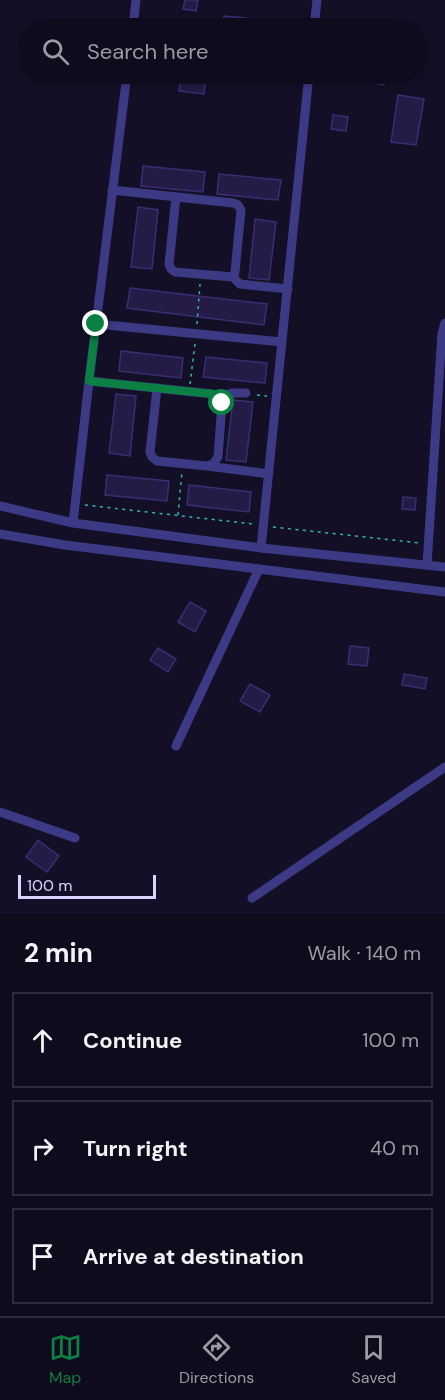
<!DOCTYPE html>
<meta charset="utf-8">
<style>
body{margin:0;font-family:"DM Sans",sans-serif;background:#1c1929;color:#f1f3f6}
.scale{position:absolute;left:18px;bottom:15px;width:138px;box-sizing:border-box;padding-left:6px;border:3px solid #d9d4ff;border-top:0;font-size:16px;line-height:21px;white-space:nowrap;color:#d9d4ff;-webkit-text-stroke:4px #130f26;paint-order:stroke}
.stop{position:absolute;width:18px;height:18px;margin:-14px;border:4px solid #0b8043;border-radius:50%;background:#fff}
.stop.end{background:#0b8043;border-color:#fff;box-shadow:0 2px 6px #0008}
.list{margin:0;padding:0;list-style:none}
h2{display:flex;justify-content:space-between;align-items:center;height:78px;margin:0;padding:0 24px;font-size:26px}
h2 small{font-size:20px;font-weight:400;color:#9b9ba3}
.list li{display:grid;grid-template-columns:39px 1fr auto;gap:18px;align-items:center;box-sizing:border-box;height:96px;margin:0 12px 12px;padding:0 12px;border:2px solid #2e2b3b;border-radius:0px}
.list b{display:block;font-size:22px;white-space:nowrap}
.list em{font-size:20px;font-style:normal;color:#9b9ba3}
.icon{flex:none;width:33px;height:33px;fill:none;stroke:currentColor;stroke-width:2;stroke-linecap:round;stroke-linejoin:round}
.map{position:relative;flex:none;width:445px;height:914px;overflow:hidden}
.search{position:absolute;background:#0e0b1c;box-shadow:0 3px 9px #0003;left:18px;right:18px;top:18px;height:66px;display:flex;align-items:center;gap:15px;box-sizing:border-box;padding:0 21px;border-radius:33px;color:#9b9ba3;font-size:22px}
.sheet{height:402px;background:#0e0b1c}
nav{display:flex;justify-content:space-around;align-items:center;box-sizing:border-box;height:84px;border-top:2px solid #2e2b3b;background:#0e0b1c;font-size:16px;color:#9b9ba3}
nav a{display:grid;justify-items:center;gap:3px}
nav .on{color:#0b8043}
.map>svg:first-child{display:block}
.building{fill:#241b47;stroke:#3b2d73;stroke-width:1.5}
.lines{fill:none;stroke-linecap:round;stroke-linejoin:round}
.path{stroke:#2fb8b0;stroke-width:1.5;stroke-dasharray:3 4.5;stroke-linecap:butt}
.minor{stroke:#3d3a85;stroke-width:9}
.route{stroke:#0b8043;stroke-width:8}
</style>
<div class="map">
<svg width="445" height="914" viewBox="0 0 445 914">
<rect width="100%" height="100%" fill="#130f26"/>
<path class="building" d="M 185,0 L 198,0 L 196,11 L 183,9 Z
M 224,16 L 246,18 L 245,28 L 222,28 Z
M 181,74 L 206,74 L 204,94 L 179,91 Z
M 374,74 L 385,74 L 384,85 L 372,83 Z
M 398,95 L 424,99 L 416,145 L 391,142 Z
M 333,115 L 348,117 L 346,131 L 331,129 Z
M 143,166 L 205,172 L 203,192 L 141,186 Z
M 219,174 L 281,180 L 278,200 L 217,194 Z
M 138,207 L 158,210 L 152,269 L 131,267 Z
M 255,219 L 276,222 L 269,280 L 249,278 Z
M 130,288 L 267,304 L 264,325 L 127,308 Z
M 121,351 L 183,358 L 181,378 L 119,371 Z
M 206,357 L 267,363 L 265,383 L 203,377 Z
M 116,394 L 136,396 L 130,456 L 109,453 Z
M 233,400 L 253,402 L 246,462 L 226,460 Z
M 107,475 L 169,481 L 167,501 L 105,495 Z
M 189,485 L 251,492 L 249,512 L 187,505 Z
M 403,497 L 416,498 L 415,510 L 402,509 Z
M 190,602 L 206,611 L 195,632 L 178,622 Z
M 350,646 L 369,648 L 367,666 L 348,664 Z
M 158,648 L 176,659 L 168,672 L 150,660 Z
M 404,674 L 427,678 L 425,689 L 402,685 Z
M 250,684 L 270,695 L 260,712 L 240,701 Z
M 38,840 L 59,856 L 47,872 L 26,857 Z"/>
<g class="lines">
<path class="path" d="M 197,324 L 200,284
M 190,384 L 195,344
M 257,395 L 267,396
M 85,505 L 253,524
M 178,515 L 182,472
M 273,527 L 420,543"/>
<path class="minor" d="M 133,28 L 136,0
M 314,28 L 317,0
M 112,190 L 233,203 L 238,205 L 241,210 L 235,272 L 233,277 L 175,272 L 171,269 L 169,264 L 176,197
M 233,277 L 240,284 L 288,289
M 96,324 L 282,342
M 89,381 L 213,394 L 219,397 L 222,403 L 218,457 L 213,464 L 207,466 L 157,461 L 152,457 L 150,452 L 157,388
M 219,397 L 232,393 L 246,393
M 207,466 L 269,474
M 0,506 L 73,523 L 261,548 L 445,567
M 73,523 L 89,381 L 127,74
M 0,534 L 65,545 L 445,592
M 261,548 L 309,74
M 427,565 L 442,333 L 445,323
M 176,746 L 259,569
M 0,812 L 75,838
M 252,898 L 445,767"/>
</g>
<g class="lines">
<path class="route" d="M 96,324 L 89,381 L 213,394 L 219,398 L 222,403"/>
</g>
</svg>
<div class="scale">100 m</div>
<div class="stop" style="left:222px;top:403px"></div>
<div class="stop end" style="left:96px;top:324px"></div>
<div class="search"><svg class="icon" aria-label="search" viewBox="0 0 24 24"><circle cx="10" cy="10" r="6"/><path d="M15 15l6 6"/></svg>Search here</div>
</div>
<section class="sheet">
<h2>2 min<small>Walk · 140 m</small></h2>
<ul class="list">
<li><svg class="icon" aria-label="ahead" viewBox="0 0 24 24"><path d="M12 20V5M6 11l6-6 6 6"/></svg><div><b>Continue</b></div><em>100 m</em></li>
<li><svg class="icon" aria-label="right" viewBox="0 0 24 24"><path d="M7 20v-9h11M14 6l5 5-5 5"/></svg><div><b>Turn right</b></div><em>40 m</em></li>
<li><svg class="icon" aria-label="arrive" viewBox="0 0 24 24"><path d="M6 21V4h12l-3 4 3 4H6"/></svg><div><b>Arrive at destination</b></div></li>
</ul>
</section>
<nav>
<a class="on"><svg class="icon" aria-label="map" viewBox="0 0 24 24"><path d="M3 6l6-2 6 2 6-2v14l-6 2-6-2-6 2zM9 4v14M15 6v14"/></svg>Map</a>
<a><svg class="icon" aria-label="directions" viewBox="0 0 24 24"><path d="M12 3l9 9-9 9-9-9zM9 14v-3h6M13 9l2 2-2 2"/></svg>Directions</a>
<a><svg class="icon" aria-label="saved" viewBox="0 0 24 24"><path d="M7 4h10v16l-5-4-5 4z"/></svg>Saved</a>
</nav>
